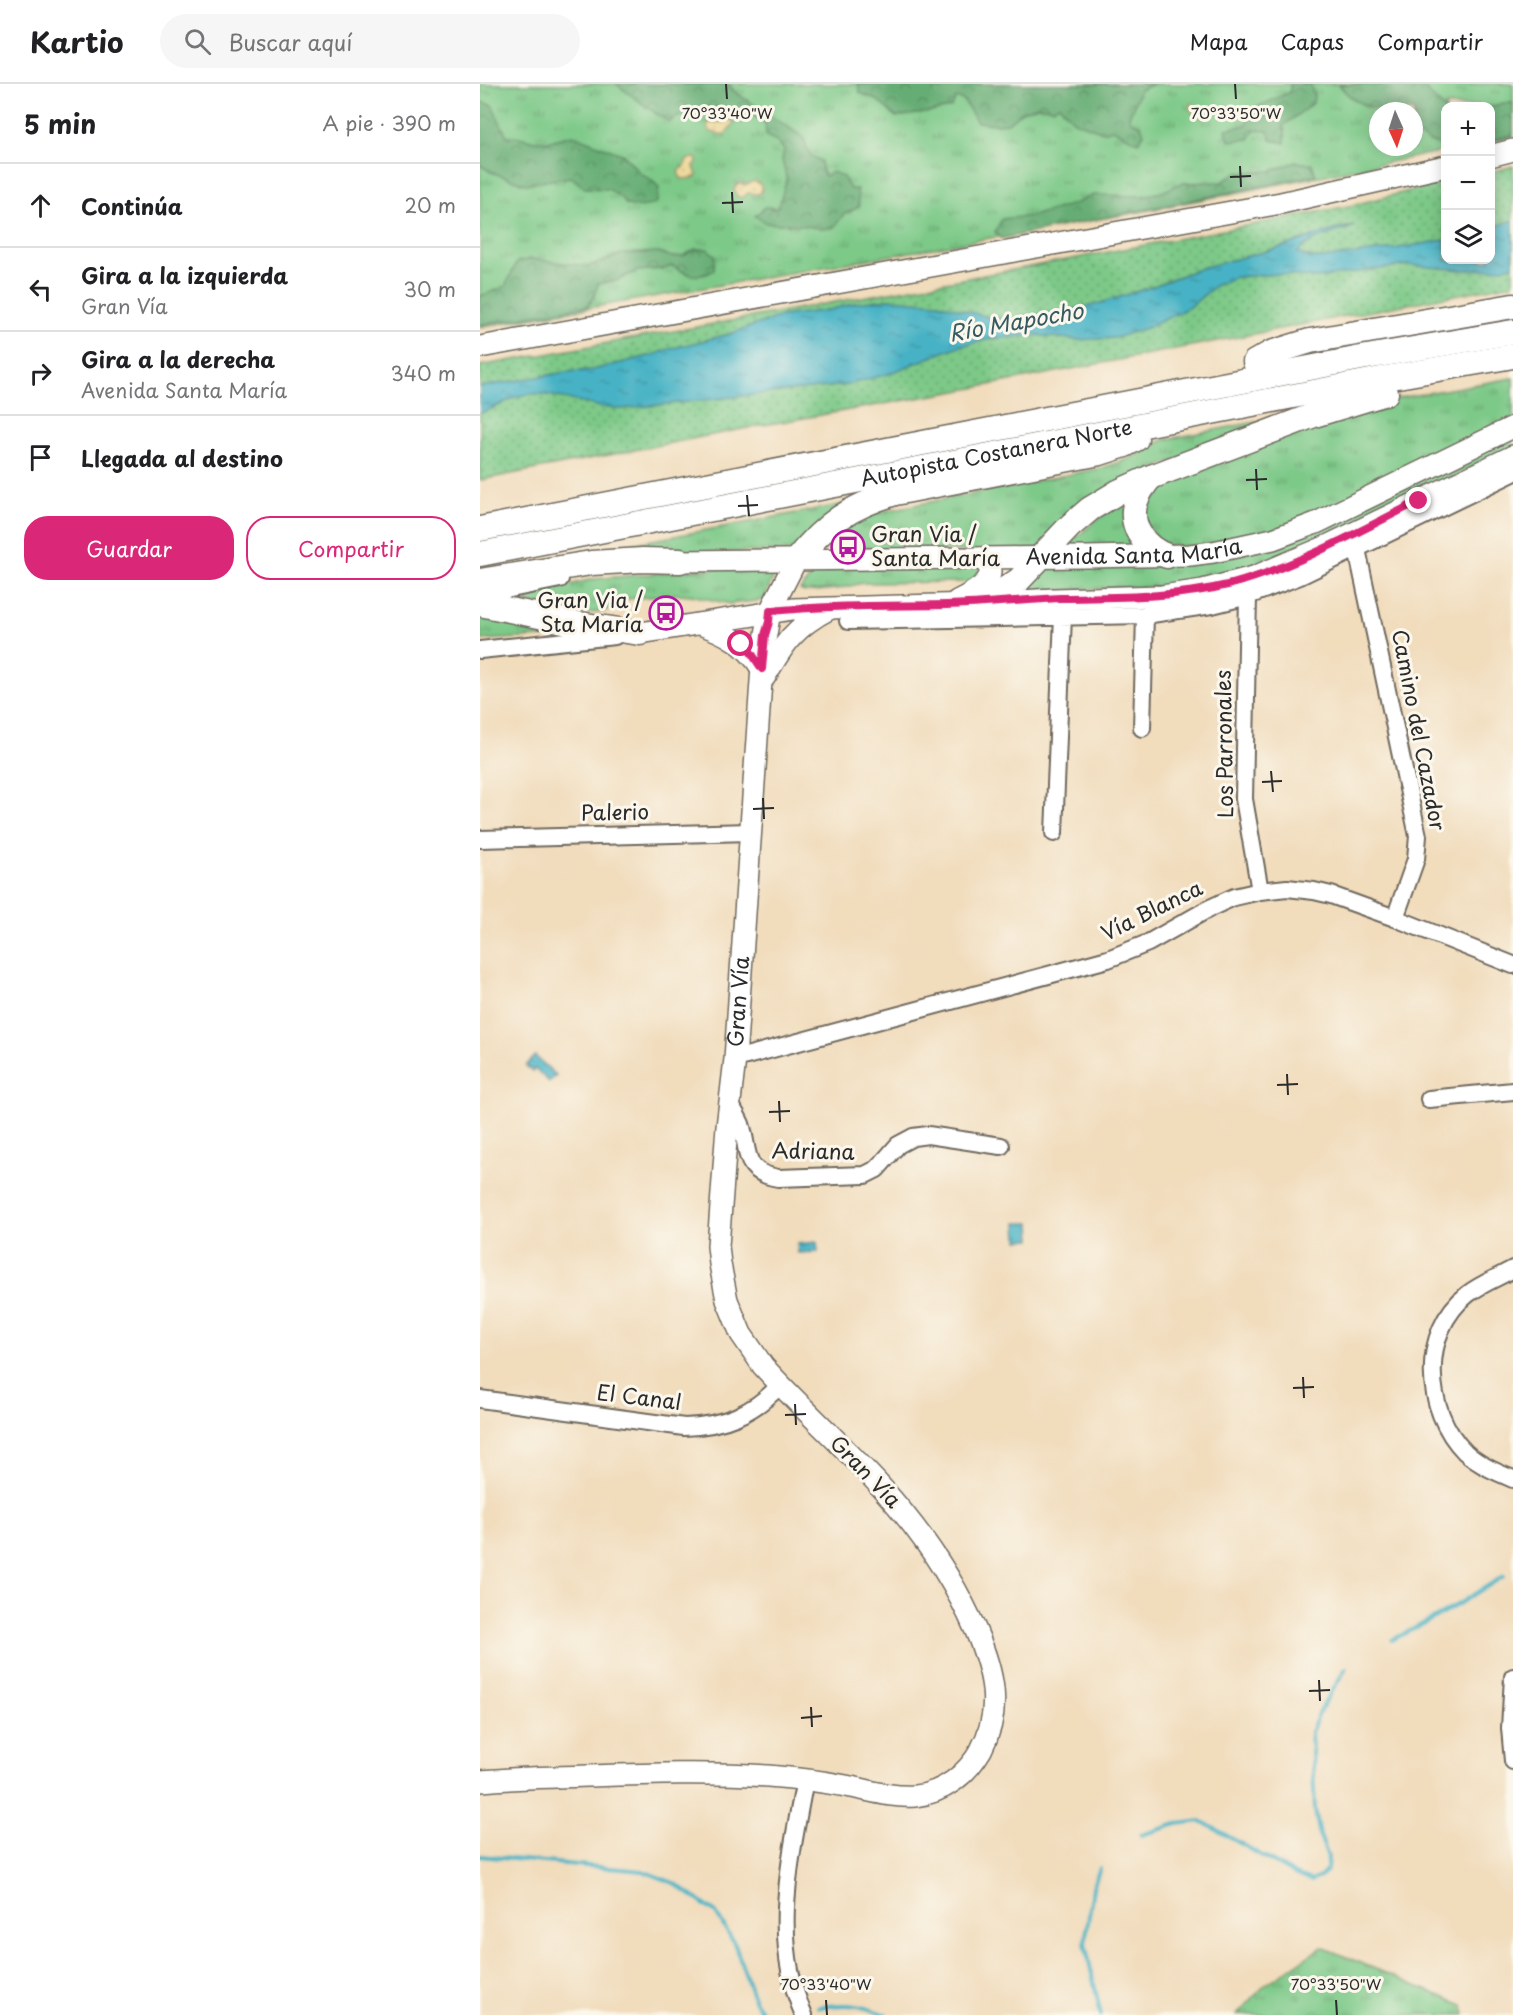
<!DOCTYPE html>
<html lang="es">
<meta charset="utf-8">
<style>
body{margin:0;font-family:"Playpen Sans",sans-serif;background:#f6f6f6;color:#202124}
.controls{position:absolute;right:18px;top:18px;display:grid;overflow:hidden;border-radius:12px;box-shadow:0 3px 15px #0003}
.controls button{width:54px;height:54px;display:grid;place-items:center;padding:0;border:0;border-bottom:2px solid #e0e0e0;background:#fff;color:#202124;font:30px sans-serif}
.compass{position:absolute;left:889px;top:18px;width:54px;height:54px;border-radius:50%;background:#fff;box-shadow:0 3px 15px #0003;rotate:177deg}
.stop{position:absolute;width:18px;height:18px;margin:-14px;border:4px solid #db2777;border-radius:50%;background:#fff}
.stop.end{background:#db2777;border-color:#fff;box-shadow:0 2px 6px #0008}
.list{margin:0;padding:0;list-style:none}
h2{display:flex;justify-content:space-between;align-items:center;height:78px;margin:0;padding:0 24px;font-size:26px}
h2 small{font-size:20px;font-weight:400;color:#757577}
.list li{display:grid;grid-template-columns:39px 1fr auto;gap:18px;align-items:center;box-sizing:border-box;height:84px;padding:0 24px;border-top:2px solid #e0e0e0}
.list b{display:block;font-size:22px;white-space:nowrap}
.list p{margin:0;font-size:20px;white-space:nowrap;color:#757577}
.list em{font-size:20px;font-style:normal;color:#757577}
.actions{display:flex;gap:12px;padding:18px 24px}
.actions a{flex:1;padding:14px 0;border:2px solid #db2777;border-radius:24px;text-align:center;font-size:21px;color:#db2777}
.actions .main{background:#db2777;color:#fff}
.icon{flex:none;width:33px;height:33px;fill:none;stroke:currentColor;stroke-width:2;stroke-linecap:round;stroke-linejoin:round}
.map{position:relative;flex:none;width:1033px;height:1931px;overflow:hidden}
header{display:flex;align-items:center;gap:36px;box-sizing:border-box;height:84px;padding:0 30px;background:#fff;border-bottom:2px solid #e0e0e0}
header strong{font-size:28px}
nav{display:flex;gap:33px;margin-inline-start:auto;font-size:21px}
.search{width:420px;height:54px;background:#f6f6f6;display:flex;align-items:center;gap:15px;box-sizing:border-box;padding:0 21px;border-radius:33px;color:#757577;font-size:22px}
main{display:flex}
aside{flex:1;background:#fff}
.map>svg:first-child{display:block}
.grass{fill:url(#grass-tufts);stroke:#547a5a;stroke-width:1.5;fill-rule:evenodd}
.forest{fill:url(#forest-crowns);stroke:#486c50;stroke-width:1.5}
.sand{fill:url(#sand-dots);stroke:#8c8264;stroke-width:1.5}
.park{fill:url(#park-dots);stroke:#547a5a;stroke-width:1.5}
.water{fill:url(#water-ripples);stroke:#396e78;stroke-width:1.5}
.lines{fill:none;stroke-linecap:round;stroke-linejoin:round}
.stream{stroke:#47b2c5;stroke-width:4}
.minor-casing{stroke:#70695e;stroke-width:20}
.major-casing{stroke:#70695e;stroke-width:24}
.highway-casing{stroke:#70695e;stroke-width:27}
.minor{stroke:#fff;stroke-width:16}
.major{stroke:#fff;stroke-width:21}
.highway{stroke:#fff;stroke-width:24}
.route{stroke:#db2777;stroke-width:8}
.ticks{fill:none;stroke:#2b2b2b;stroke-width:2}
.labels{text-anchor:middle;stroke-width:6;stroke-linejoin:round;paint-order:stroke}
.street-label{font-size:21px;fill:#2b2b2b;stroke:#fbf7ec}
.poi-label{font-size:21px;fill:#2b2b2b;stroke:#fbf7ec;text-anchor:start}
.water-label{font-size:22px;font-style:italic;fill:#355a61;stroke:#fbf7ec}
.ticks-label{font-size:15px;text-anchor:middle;fill:#2b2b2b;stroke:#fbf7ec;stroke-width:6;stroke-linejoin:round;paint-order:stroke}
</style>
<header>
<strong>Kartio</strong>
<div class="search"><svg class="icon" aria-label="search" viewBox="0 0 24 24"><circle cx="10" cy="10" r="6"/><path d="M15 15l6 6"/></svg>Buscar aquí</div>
<nav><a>Mapa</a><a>Capas</a><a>Compartir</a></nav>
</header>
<main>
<aside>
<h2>5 min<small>A pie · 390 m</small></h2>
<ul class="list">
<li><svg class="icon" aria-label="ahead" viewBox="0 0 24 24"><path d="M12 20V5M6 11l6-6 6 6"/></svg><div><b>Continúa</b></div><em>20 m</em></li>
<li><svg class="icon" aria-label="left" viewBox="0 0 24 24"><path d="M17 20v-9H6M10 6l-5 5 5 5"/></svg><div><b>Gira a la izquierda</b><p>Gran Vía</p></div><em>30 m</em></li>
<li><svg class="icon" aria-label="right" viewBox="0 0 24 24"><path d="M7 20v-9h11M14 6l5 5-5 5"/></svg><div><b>Gira a la derecha</b><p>Avenida Santa María</p></div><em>340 m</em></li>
<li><svg class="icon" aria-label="arrive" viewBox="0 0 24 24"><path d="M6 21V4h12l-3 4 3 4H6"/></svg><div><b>Llegada al destino</b></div></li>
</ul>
<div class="actions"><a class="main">Guardar</a><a>Compartir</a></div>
</aside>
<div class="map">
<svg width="1033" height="1931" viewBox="0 0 1033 1931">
<defs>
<pattern id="grass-tufts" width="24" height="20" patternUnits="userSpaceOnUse" patternTransform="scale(1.5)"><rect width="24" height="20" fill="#7dc988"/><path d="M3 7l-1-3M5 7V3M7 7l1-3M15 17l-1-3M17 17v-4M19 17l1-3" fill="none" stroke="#67a36f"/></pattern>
<pattern id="forest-crowns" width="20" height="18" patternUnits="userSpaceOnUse" patternTransform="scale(1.5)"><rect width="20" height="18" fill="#66ad74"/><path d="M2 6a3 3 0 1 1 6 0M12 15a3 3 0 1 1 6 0" fill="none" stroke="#548d5f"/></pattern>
<pattern id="sand-dots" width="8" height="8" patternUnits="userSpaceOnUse" patternTransform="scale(1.5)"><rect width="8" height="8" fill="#eeda9e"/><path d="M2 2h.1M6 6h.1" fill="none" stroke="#cb8" stroke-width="1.8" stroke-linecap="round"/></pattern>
<pattern id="park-dots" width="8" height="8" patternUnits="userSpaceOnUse" patternTransform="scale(1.5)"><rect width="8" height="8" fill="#7dc988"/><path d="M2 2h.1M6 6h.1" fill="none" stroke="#67a36f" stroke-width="1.8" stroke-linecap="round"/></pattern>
<pattern id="water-ripples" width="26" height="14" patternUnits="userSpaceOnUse" patternTransform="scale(1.5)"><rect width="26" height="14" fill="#47b2c5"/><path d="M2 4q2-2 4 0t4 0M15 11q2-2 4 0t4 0" fill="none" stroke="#3b91a0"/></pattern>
</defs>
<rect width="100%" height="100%" fill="#fbf7ec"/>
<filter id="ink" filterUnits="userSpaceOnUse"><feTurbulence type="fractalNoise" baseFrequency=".0167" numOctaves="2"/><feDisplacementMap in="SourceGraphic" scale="12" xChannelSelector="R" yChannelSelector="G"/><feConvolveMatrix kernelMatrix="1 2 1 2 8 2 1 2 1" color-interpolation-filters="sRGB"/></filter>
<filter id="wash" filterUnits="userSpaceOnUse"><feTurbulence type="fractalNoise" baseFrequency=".008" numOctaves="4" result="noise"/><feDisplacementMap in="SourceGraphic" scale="24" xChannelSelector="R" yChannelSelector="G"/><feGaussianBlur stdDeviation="1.35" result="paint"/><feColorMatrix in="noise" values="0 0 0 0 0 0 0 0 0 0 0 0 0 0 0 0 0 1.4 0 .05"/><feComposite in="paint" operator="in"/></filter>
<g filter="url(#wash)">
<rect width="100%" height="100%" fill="#f1dcbc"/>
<path class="grass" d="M 0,0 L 1033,0 L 1033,53 L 1011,58 L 1010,22 L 966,22 L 965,67 L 660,128 L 0,243 ZM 898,27 L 934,27 L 934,63 L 898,63 Z
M 1033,294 L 1033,336 L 807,443 L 721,463 L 684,461 L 663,437 L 665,416 L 677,403 L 896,318 Z
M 807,332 L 655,392 L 556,467 L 420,467 L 377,462 L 375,459 L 343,460 L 351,452 L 389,430 L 622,384 L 651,374 L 683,356 Z
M 1033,353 L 1033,364 L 805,474 L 718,501 L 543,507 L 568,482 L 715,479 Z
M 645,417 L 660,463 L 585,463 L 615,437 Z
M 370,419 L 310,467 L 125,470 L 124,465 Z
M 302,480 L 291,498 L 284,516 L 250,520 L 211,511 L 199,510 L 147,515 L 123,528 L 97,530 L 49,519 L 36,514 L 113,495 L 257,482 Z
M 339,482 L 500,483 L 501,488 L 496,498 L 383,499 L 356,505 L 325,508 L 320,506 Z
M 0,532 L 67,549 L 83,550 L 82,552 L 0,556 Z
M 842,1863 L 983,1921 L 985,1931 L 757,1931 L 785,1901 Z"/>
<path class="forest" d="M 136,0 L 248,0 L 256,9 L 323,53 L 330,71 L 341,77 L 342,87 L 345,92 L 353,88 L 363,93 L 370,105 L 377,105 L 379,123 L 364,130 L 355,142 L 343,145 L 320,141 L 286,139 L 275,132 L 285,123 L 297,124 C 303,114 302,106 307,96 L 302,76 L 304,66 L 297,57 L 286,52 L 285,39 L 269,29 L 242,24 L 208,25 L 203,31 L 189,37 L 181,33 Z
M 378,0 L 674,0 L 660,6 L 649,33 L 651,37 L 661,41 L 664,50 L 658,58 L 632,45 L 623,48 L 594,37 L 579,21 L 574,24 L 558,22 L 542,27 L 528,39 L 516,40 L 497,38 L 484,17 L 476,14 L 472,23 C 454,29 435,30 416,33 L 397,16 L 380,9 Z
M 810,0 L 830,0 L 834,11 L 833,19 L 803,42 L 805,47 L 805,59 L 791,56 L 788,47 L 774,46 L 769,55 L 749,57 L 746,45 L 766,41 L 775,24 L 810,8 Z
M 859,0 L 940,0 L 965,26 L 965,63 L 952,59 L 934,49 L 934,27 C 905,27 877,27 859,0 Z
M 0,18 L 12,21 C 18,32 21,44 29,54 L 35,52 L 55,57 L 70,57 L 92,51 L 144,71 L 160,89 L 170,95 L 179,103 L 177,118 C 168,124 158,123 147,121 L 140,113 L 128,105 L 105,104 L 91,93 L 46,100 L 11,88 L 0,81 Z
M 1023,19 L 1033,19 L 1033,51 L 1011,56 L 1011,23 Z
M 816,78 L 832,80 L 836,91 L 521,155 L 515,148 L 522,135 L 551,132 L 594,120 L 613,111 L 661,112 L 682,108 L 701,99 L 742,98 L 756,89 L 791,87 Z
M 215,165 L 227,165 L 235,171 L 234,186 C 217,196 208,191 192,182 L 183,185 L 157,187 L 136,197 L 118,200 L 114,213 L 108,222 L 0,241 L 0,212 L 25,203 L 37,178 L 51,175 L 108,182 L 124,177 L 141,170 L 179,168 L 192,173 L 203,172 Z"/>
<path class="sand" d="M 713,19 L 720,26 L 725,27 L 725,33 L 721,34 L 710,26 L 710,20 Z
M 244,35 L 253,36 L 253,40 L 245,51 L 231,48 L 228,45 L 227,39 L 240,38 Z
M 211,74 L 216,74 L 217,78 L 214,83 L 217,91 L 214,94 L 201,95 L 198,88 L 205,82 L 206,77 Z
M 274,97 L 279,99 L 282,104 L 281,109 L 277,110 L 268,109 L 262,114 L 257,112 L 254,107 L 255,103 L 259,99 L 264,101 Z"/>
<path class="park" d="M 1033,82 L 1033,200 L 483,306 L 273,343 L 0,396 L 0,282 L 565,180 L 869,122 L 965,98 L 966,176 L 1010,176 L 1011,88 Z"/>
<path class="water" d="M 1033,136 L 1033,182 L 1013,185 L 983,186 L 928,181 L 837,194 L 799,190 L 756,193 L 736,201 L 711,222 L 692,232 L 669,243 L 635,254 L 598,256 L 556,251 L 510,255 L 476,263 L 408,290 L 366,301 L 141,325 C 109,325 80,308 48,310 C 30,312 17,325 0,329 L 0,303 L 86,288 L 112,286 L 173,271 L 189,265 L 250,250 L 301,232 L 349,226 L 375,219 L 410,215 L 458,219 L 508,233 L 525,235 L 564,230 L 614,221 L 671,203 L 721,184 L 795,165 L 860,144 L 875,142 C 861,147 824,156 818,169 L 832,174 L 843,174 L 913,165 L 965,156 L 966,176 L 1010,176 L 1011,144 Z
M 55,972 L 76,991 L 69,998 L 55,985 L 52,987 L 46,982 Z
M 537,1139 L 551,1139 L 552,1155 L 538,1156 Z
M 337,1158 L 338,1168 L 318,1169 L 317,1160 Z"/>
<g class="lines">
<path class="stream" d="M 912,1556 L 962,1530 L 1024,1492
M 661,1751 L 697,1740 L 721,1737 L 816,1791 L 831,1797 L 842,1792 L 847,1785 L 848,1773 L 840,1752 L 835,1726 L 831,1648 L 841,1625 L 866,1584
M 0,1772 L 163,1787 L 194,1799 L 236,1829 L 255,1861 L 275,1918 L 284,1931
M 620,1784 L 613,1803 L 605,1859 L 621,1931
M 338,1923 C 368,1919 378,1920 406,1931"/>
</g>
</g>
<g filter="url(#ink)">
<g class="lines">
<defs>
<path id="minor" d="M 877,465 L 938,752 L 936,775 L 915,834
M 0,511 L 80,495
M 768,512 L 764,715 L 780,807
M 368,537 L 665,531 L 732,521 L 768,512 L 820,492 L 1033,389
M 0,566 L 135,552
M 662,644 L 665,531
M 574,749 L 583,532
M 0,755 L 271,748
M 255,975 L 628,875 L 668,859 L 730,824 L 754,813 L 780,807 L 807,804 L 834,807 L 851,811 L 915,834 L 1033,881
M 949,1015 L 1033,1007
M 250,1019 C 253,1025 258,1033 261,1040 C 270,1067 261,1088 298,1094 L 385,1091 L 397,1085 L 418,1061 L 433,1053 L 448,1051 L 521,1062
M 1033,1185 C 1019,1193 1001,1200 988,1210 C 939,1248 944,1327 985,1368 C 999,1381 1016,1388 1033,1395
M 0,1315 L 204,1343 C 243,1342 273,1330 300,1301
M 1033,1593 L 1030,1644 L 1033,1677
M 324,1931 C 290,1856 311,1773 325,1695"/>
<g id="major">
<path d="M 1010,72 L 1033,66"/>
<path d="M 0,263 L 801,119 L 966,82"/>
<path id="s1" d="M 200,477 L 607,473 L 710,471 L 733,468 L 793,455 L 836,439 L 1033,343"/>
<path d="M 477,517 C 493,509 527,492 500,474"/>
<path d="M 220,540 C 246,549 267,560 282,585"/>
<path d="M 160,549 L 313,525 L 493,520 L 573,515 L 682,512 L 723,506 L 774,493 L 845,463 L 1033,372"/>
<path d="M 284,594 C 304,560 313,544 349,525"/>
<path id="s2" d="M 0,1697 C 36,1694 73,1693 109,1692 C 169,1690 228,1688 288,1692 C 314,1694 340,1697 366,1702 C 389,1706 411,1714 435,1712 C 464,1709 487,1690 501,1666 C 523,1625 513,1587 496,1547 C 473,1494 440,1446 401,1403 C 363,1361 321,1324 283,1282 L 261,1250 L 247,1216 L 240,1180 L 238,1162 L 247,1043 L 255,975 L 283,568 L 290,527 L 316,476"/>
</g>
<g id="highway">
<path d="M 775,278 L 791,269 L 830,257 L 1033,222"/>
<path d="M 671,393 C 665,400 659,408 656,417 C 648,441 664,464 687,472"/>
<path d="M 0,445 L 881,274 L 1033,248"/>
<path id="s3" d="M 0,470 L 906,294 L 1033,272"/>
<path d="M 316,476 C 346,439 369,423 415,409 L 620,369 L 645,361 L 656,355"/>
<path d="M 0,497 L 111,479 L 163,476 L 200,477"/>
<path d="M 0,520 L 99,540 L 160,549"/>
<path d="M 493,520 L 519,509 L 539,496 L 590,442 L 610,425 L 638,408 L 671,393 L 834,331 L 906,309"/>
</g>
</defs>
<use href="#minor" class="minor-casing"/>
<use href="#major" class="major-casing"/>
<use href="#highway" class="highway-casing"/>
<use href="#minor" class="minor"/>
<use href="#major" class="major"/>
<use href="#highway" class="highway"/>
</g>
</g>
<g class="lines" filter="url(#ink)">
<path class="route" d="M 261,560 L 270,567 L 282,585 L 285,551 L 289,538 L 290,527 C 348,521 408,522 467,521 C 505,520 542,516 580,514 C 638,513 695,514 752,500 C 815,483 880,447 939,417"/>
</g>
<path class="ticks" d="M 246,0 L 247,15M 755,0 L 756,15M 760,82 L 761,103M 750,93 L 771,92M 252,108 L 253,129M 242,119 L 263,118M 776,385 L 777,406M 766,396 L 787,395M 267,411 L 269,432M 258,422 L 278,421M 791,687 L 793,708M 782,698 L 802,697M 283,714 L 284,735M 273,725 L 294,724M 807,990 L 808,1011M 797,1001 L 818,1000M 299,1017 L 300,1038M 289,1028 L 310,1027M 823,1293 L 824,1314M 813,1304 L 834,1303M 315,1320 L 316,1341M 305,1331 L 326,1330M 839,1596 L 840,1617M 829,1607 L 850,1606M 331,1623 L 332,1643M 321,1634 L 342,1632M 346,1916 L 347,1931M 856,1916 L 857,1931"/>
<defs>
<symbol id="bus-ring" viewBox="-11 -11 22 22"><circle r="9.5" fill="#fbf7ec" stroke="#b5179e" stroke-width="1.5"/><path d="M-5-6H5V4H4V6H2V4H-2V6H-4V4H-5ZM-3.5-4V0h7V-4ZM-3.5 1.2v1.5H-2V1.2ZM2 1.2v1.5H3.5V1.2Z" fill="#b5179e"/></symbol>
</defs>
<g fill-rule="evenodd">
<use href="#bus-ring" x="349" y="444" width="38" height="38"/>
<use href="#bus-ring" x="167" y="510" width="38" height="38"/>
</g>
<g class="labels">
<g class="street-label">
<text dy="7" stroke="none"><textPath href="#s3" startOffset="526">Autopista Costanera Norte</textPath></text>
<text dy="7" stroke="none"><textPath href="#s1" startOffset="454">Avenida Santa María</textPath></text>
<text transform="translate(938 646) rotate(79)" y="7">Camino del Cazador</text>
<text transform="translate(745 660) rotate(-91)" y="7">Los Parronales</text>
<text transform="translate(135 729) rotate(-1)" y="7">Palerio</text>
<text transform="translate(672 827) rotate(-26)" y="7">Vía Blanca</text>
<text dy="7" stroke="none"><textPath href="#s2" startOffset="1362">Gran Vía</textPath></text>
<text transform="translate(333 1068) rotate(1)" y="7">Adriana</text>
<text transform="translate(159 1314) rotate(7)" y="7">El Canal</text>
<text transform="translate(385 1388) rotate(46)" y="7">Gran Vía</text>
</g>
<g class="poi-label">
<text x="391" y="458">Gran Via /<tspan x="391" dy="24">Santa María</tspan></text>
<text x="163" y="524" text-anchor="end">Gran Via /<tspan x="163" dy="24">Sta María</tspan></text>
</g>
<g class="water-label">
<text transform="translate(536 238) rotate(-10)" y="8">Río Mapocho</text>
</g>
</g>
<g class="ticks-label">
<text x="247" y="35">70°33'40"W</text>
<text x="756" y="35">70°33'50"W</text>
<text x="346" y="1906">70°33'40"W</text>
<text x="856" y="1906">70°33'50"W</text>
</g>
</svg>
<div class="controls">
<button>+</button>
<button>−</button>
<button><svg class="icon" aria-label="layers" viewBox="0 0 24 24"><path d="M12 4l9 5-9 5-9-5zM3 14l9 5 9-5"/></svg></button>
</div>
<svg class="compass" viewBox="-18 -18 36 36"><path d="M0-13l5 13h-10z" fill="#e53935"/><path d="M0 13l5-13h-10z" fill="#757577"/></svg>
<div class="stop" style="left:261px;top:560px"></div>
<div class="stop end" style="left:939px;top:417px"></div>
</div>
</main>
